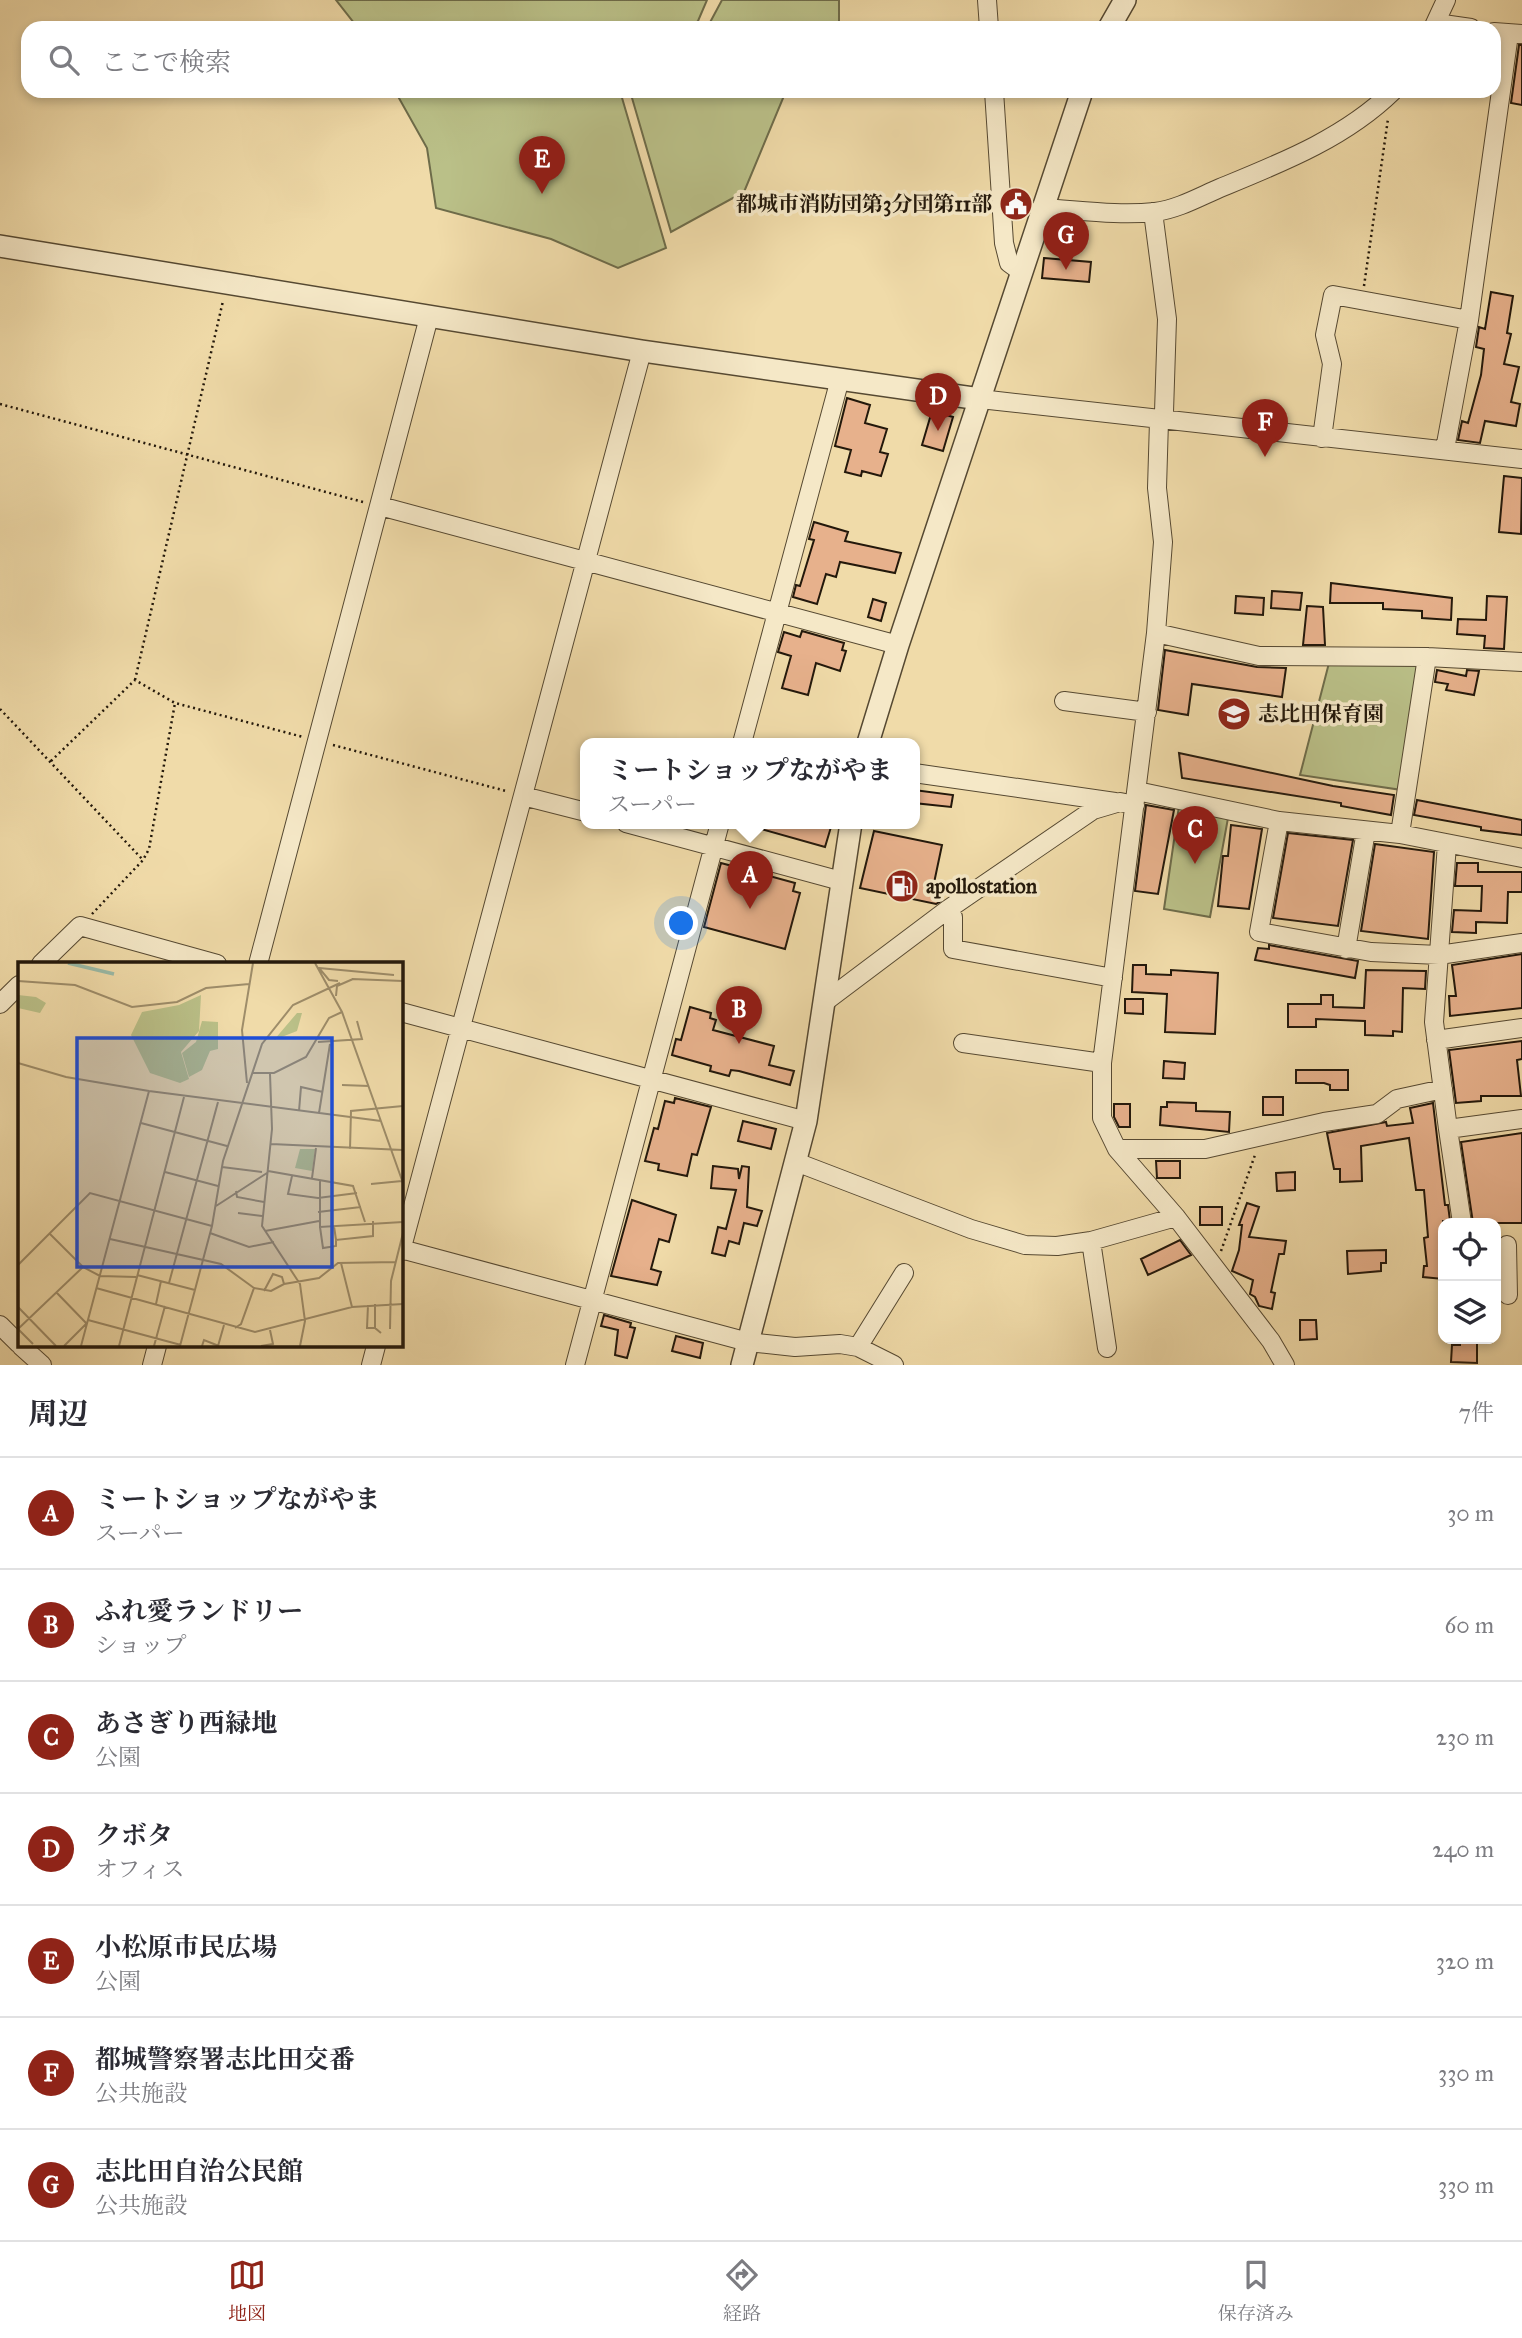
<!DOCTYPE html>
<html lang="ja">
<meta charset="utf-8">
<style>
body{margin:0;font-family:"IM FELL Great Primer","Noto Serif JP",serif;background:#f2f2f3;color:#2b2b33}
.controls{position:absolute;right:21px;bottom:21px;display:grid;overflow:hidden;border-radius:14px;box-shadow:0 4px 10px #0003}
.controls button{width:63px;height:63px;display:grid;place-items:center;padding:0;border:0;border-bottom:2px solid #e1e1e2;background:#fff;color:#2b2b33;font:35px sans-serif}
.you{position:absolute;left:682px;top:924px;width:24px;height:24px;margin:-18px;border:5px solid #fff;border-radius:50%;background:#1a73e8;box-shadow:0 0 0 10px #1a73e833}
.badge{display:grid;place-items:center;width:46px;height:46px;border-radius:50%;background:#8f2418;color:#fff;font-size:23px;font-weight:700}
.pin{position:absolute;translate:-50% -58px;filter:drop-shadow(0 2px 4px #0008)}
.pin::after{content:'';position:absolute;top:37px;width:24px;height:21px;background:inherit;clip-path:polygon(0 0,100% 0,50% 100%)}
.popup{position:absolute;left:580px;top:738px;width:340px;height:91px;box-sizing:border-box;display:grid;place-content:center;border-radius:14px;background:#fff;filter:drop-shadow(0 2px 5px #0005);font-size:23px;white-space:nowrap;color:#7c7c81}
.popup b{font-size:26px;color:#2b2b33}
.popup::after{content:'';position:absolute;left:50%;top:100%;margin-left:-14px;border:14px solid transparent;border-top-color:#fff}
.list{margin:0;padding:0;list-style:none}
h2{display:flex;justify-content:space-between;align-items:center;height:91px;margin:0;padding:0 28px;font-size:30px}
h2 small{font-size:23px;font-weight:400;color:#7c7c81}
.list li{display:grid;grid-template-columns:46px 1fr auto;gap:21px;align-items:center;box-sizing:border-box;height:112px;padding:0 28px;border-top:2px solid #e1e1e2}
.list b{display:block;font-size:26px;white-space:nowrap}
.list p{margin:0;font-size:23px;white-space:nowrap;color:#7c7c81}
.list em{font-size:23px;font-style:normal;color:#7c7c81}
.icon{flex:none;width:38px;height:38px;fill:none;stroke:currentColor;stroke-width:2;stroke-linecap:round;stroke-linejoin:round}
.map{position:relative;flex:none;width:1522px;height:1365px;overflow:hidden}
.search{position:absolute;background:#fff;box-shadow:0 4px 10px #0003;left:21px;right:21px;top:21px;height:77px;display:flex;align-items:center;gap:18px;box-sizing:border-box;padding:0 24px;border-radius:21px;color:#7c7c81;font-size:26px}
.sheet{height:875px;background:#fff}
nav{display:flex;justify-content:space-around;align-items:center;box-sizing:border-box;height:98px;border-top:2px solid #e1e1e2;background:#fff;font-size:19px;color:#7c7c81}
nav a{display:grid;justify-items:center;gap:4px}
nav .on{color:#8f2418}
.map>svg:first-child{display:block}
.green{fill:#bac088;stroke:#6e6c4a;stroke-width:2}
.building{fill:#e7b18c;stroke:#23180b;stroke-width:2}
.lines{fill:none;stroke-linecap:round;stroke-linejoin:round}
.minor-casing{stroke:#564932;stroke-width:20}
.tertiary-casing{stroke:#564932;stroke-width:24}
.path{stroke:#23180b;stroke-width:2.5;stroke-dasharray:2 3.5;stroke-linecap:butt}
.minor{stroke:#f5e8c7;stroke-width:18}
.tertiary{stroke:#f5e8c7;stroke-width:21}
.labels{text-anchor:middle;stroke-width:7;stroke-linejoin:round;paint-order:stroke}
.poi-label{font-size:21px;font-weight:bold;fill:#23180b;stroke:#f5e8c7;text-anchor:start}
.inset-river{fill:none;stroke:#9abba8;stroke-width:3.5}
.inset-road{fill:none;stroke:#9e8d6a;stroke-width:2}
.view{fill:#1d4ed8;fill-opacity:0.15;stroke:#1d4ed8;stroke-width:3.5}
.inset-edge{fill:none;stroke:#23180b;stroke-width:3.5}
</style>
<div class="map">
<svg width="1522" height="1365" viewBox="0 0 1522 1365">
<rect width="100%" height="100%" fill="#f0dba9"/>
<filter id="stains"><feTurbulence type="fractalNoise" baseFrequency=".00286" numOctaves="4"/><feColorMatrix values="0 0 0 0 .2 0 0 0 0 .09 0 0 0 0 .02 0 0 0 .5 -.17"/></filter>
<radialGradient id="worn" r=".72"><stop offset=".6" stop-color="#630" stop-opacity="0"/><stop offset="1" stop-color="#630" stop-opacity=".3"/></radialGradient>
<path class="green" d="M 336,0 L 707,0 L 698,21 L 689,28 L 358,28 Z
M 722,0 L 839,0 L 839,28 L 707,28 Z
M 395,91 L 620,91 L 666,248 L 618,268 L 551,239 L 436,208 L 427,148 Z
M 630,91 L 786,91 L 744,192 L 671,232 Z
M 1417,661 L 1421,667 L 1402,790 L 1300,775 L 1329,663 Z
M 1179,806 L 1228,818 L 1210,917 L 1164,909 Z"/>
<path class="building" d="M 1519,45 L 1522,45 L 1522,105 L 1511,103 Z
M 1044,258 L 1091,262 L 1089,282 L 1042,278 Z
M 1491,292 L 1513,296 L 1507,333 L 1511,334 L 1504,364 L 1519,367 L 1511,402 L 1520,404 L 1516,426 L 1485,421 L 1480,443 L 1458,440 L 1462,421 L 1468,423 L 1481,375 L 1484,349 L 1476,347 L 1479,327 L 1485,329 Z
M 847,398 L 870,405 L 865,423 L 887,429 L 880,452 L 888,454 L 881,476 L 862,471 L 861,476 L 845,472 L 851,450 L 835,446 Z
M 932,411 L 953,417 L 943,451 L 922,445 Z
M 1504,476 L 1522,478 L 1521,534 L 1499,532 Z
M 814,522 L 848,532 L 845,541 L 901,553 L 895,573 L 840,562 L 836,577 L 826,574 L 817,604 L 793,597 L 796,585 L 800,586 L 814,540 L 809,539 Z
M 1331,583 L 1452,598 L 1451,620 L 1422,618 L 1422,611 L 1383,609 L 1383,603 L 1330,603 Z
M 1272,591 L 1302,593 L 1300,610 L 1271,608 Z
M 1236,596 L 1264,598 L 1263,615 L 1235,613 Z
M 1487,596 L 1507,597 L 1504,649 L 1484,648 L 1485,636 L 1457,634 L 1458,619 L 1486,620 Z
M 873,599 L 886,603 L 881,621 L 868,617 Z
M 1307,606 L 1323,607 L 1325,645 L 1303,645 Z
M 802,631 L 844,643 L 842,650 L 846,651 L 840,671 L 816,663 L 808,695 L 782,688 L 791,656 L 778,652 L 784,632 L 800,637 Z
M 1165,650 L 1257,667 L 1286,668 L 1282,697 L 1192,684 L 1188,715 L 1158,710 Z
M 1437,670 L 1466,676 L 1467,670 L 1479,671 L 1474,695 L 1446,690 L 1448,684 L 1435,682 Z
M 1179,753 L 1333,786 L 1394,795 L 1391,815 L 1341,806 L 1341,803 L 1182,778 Z
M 914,790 L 953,795 L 951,807 L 914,803 Z
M 1417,800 L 1522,820 L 1522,835 L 1481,830 L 1481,827 L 1414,815 Z
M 1146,805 L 1174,810 L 1158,894 L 1135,891 Z
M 754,823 L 819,823 L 831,827 L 825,847 L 754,827 Z
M 1231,825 L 1262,829 L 1249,909 L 1218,906 L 1223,856 L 1228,856 Z
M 874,831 L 942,845 L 934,883 L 944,885 L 941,901 L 936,904 L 860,888 Z
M 1288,833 L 1353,840 L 1338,926 L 1273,918 Z
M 1375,844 L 1434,852 L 1428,939 L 1361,931 Z
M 721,863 L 795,883 L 793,891 L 800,893 L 785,949 L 704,927 Z
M 1457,863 L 1478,863 L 1478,872 L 1522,872 L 1522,892 L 1508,892 L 1507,923 L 1476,922 L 1476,933 L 1452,932 L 1454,910 L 1481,911 L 1482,886 L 1455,886 Z
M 1269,945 L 1358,961 L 1355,978 L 1255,960 L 1258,948 L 1269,949 Z
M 1522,954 L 1522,1008 L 1450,1016 L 1449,996 L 1456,996 L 1452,965 Z
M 1133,965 L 1146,965 L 1146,974 L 1171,975 L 1171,970 L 1218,973 L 1215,1034 L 1165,1032 L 1167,994 L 1132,992 Z
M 1366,970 L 1426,971 L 1425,989 L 1403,988 L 1402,1032 L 1393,1031 L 1393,1036 L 1365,1035 L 1365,1021 L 1316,1019 L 1316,1027 L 1288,1027 L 1288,1004 L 1321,1004 L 1321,995 L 1333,995 L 1333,1007 L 1364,1008 Z
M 1125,999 L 1143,999 L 1143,1014 L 1125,1013 Z
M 690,1007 L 711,1013 L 710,1018 L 716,1020 L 713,1030 L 774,1046 L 769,1065 L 794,1071 L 790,1085 L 739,1071 L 731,1070 L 729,1076 L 710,1071 L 711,1066 L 672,1055 L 676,1039 L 681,1040 Z
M 1522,1041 L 1522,1059 L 1517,1060 L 1521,1096 L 1481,1096 L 1481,1101 L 1456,1103 L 1449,1050 Z
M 1164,1061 L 1185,1063 L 1184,1079 L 1163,1078 Z
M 1296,1070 L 1348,1070 L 1348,1090 L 1330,1090 L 1330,1085 L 1324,1083 L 1296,1083 Z
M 1263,1097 L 1283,1097 L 1283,1115 L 1263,1115 Z
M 675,1098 L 711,1107 L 697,1155 L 692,1154 L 687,1176 L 658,1170 L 659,1164 L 645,1161 L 654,1128 L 658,1129 L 665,1101 L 674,1103 Z
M 1167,1102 L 1196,1103 L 1196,1111 L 1230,1112 L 1229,1132 L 1160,1125 L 1161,1107 L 1167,1107 Z
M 1433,1103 L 1445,1205 L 1448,1205 L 1450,1221 L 1443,1221 L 1443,1279 L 1423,1277 L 1424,1266 L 1427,1266 L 1424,1238 L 1428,1237 L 1424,1190 L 1416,1190 L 1409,1138 L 1361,1146 L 1362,1181 L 1340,1182 L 1340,1169 L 1334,1169 L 1327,1133 L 1386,1122 L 1387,1126 L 1413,1123 L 1410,1108 Z
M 1114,1104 L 1130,1104 L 1130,1127 L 1119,1127 L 1114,1117 Z
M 743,1121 L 776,1129 L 771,1149 L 738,1141 Z
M 1522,1133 L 1522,1223 L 1473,1223 L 1461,1142 Z
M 1156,1161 L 1180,1161 L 1180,1178 L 1157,1178 Z
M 713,1166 L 738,1169 L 739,1179 L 742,1166 L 749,1167 L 747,1207 L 762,1211 L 757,1226 L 744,1223 L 739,1244 L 729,1241 L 725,1256 L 712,1253 L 718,1227 L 726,1229 L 736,1190 L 711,1188 Z
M 1295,1172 L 1295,1190 L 1277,1191 L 1276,1173 Z
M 632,1200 L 676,1215 L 669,1242 L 659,1239 L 651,1269 L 661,1272 L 657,1285 L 611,1276 Z
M 1247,1203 L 1259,1207 L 1249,1237 L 1286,1241 L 1284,1254 L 1279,1254 L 1271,1292 L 1275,1293 L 1272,1309 L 1259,1306 L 1255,1297 L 1250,1294 L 1253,1280 L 1232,1271 L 1239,1250 L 1242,1225 L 1239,1225 Z
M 1200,1207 L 1222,1207 L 1222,1225 L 1200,1225 Z
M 1180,1240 L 1191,1255 L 1148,1275 L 1141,1259 Z
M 1386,1250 L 1386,1263 L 1381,1263 L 1381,1271 L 1348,1274 L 1347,1251 Z
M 604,1315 L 631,1323 L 630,1327 L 635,1328 L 627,1358 L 615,1355 L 618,1330 L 601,1326 Z
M 1300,1320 L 1316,1320 L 1317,1339 L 1300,1340 Z
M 676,1336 L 703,1343 L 700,1358 L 672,1351 Z
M 1460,1339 L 1477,1339 L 1477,1363 L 1451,1362 L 1452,1345 L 1460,1345 Z"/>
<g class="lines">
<defs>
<path id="minor" d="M 987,0 L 989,28
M 1436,23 L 1471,28
M 1433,28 L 1446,0
M 1494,32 L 1522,34
M 994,91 L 1004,243 L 1009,263 L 1020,271
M 1041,208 C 1078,210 1118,216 1155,212 C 1178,209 1199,197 1220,188 C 1281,163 1345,138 1393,91
M 1153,212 L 1167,319 L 1164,412 L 1159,421 L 1157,488 L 1163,542 L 1156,633 L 1102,1063 L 1102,1118 L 1117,1149 L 1176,1217 L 1271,1341 L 1285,1365
M 980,399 L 1522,459
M 1322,438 L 1332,364 L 1325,335 L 1333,295 L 1469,320
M 1445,449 L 1469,320 L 1509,34
M 380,506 L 898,645
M 1156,633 L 1259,656 L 1427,657 L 1522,662
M 1064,701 L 1147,712
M 742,743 L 840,379
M 914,773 L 1115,802
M 1137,791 L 1279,821 L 1400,834 L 1522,858
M 523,796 L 586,812
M 1279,821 L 1259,932 L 1371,952 L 1439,955 L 1522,943
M 626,823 L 841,881
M 1400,834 L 1427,657
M 1447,844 L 1434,1022 L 1448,1129 L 1522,1119
M 947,910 L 953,917 L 953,949 L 1113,978
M 1346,949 L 1366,831
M 41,964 L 80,926 L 217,964
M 258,964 L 429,317
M 826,1001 L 947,910 L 1093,810 L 1120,802 L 1135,805
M 0,1004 L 19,985
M 401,1012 L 806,1121
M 1436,1040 L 1522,1028
M 963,1043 L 1102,1063
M 1448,1129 L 1462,1223
M 1117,1149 L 1205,1149 L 1324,1122 L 1377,1114 L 1397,1099 L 1443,1089
M 796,1162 L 971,1229 L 1025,1245 L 1057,1246 L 1091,1241 L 1176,1217
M 1091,1241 L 1107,1348
M 1507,1245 L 1508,1295
M 401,1249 L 748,1342 L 795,1347 L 840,1344 L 858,1347 L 894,1365
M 401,1251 L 642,351
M 0,1325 L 19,1344
M 21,1346 L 42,1365
M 858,1347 L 904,1273
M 152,1365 L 157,1346
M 371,1365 L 376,1346
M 575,1365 L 720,823"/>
<path id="tertiary" d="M 1109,28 L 1125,0
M 0,246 L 642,351 L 980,399
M 868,743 L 898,645 L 1082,91
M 742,1365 L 806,1121 L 851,823"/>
</defs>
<use href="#minor" class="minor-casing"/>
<use href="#tertiary" class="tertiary-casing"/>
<path class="path" d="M 1364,286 L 1388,119
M 0,404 L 363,502
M 135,680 L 223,301
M 0,709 L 143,860
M 333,745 L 506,791
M 51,761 L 135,680 L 175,703 L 303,737
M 92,914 L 143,860 L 149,849 L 175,703
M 1221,1251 L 1255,1155"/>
<use href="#minor" class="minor"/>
<use href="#tertiary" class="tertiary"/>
</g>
<defs>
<symbol id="civic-disc" viewBox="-11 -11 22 22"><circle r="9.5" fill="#8f2418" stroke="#f5e8c7"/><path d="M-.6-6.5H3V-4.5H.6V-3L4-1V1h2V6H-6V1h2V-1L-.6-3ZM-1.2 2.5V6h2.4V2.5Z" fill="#fff"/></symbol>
<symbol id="school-disc" viewBox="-11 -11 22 22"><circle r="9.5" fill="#8f2418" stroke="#f5e8c7"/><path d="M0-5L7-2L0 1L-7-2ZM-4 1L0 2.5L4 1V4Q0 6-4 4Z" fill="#fff"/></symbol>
<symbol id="fuel-disc" viewBox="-11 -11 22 22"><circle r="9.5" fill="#8f2418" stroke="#f5e8c7"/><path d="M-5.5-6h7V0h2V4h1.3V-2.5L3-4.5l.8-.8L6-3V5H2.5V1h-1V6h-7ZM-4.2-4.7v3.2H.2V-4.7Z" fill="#fff"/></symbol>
</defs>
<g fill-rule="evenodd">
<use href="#civic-disc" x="997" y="185" width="38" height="38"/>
<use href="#school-disc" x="1215" y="695" width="38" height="38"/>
<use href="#fuel-disc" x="883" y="867" width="38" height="38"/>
</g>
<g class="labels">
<g class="poi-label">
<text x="992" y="211" text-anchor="end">都城市消防団第3分団第11部</text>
<text x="1258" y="721">志比田保育園</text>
<text x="926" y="893">apollostation</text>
</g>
</g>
<g transform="translate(18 962)">
<rect width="385" height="385" fill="#f0dba9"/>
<path d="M 0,33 L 18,35 L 28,41 L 22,51 L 0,46 ZM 183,33 L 181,69 L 163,90 L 171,117 L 162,121 L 132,111 L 113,73 L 124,50 L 161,43 ZM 279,51 L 284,51 L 279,69 L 256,78 ZM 184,59 L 200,60 L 200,87 L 192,89 L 184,108 L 171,115 L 164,91 L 178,80 ZM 282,187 L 297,187 L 294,209 L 277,206 Z" fill="#bac088"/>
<path class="inset-river" d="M 50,1 L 96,12"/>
<path class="inset-road" d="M 297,1 L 324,50 L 385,221M 334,17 L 385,19M 0,19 L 57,23 L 114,45 L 159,40 L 188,26 L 231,22M 320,19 L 311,18 L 301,6 L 376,13M 318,34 L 319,24 L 335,17M 300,80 L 344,77 L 339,59M 0,101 L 48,115 L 131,129 L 363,159M 234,111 L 256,111 L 288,95 L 311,56 L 324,50M 252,112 L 254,167 L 244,264 L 282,322 L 287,359 L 282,384M 229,121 L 224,68 L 235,1M 324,123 L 351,124M 281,149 L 283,125 L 305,130M 301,151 L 312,82M 123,161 L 209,184M 253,182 L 385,188M 332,187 L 333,149 L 385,144M 204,205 L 244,210M 250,209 L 335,224 L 347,260M 147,210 L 200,224M 274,214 L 270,232 L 300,236 L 339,231M 294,216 L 298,186M 302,218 L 302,265 L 385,260M 353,222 L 384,219M 218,229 L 219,235 L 246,240M 198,244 L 249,211M 300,250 L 343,245M 220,251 L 244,254M 316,264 L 318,278 L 355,274 L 355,259M 302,265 L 305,286 L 318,284 L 318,278M 247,269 L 301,259M 192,271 L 231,285 L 256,280M 32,272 L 65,305 L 82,314 L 118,315M 92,277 L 203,302 L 236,326M 323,301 L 334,345M 0,303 L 72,231 L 194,264M 119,313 L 177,328M 151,321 L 200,140M 78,326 L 237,370 L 334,345 L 385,342M 246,329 L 255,312 L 264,315 L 266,322M 38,330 L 69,362M 138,342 L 143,319M 357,342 L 357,366 L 363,371M 350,343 L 349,366 L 357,366M 0,345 L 38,384M 70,358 L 163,383M 217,366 L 223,362 L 236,326 L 253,329 L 266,322 L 301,316 L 320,301 L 378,300M 0,367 L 65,305M 0,367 L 15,382M 372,367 L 373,319 L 385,271M 46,384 L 68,362M 63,384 L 131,129M 101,384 L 166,135M 136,384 L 147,344M 162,384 L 194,264 L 205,199 L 244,82 L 275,43 L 322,21M 184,384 L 186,378 L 201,384M 200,384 L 206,363M 243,384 L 255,382 L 252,368"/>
<path class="view" d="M 59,76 L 314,76 L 314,305 L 59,305 Z"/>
<rect width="385" height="385" class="inset-edge"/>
</g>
<rect width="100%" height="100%" filter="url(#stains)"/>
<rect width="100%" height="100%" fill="url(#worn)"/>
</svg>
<div class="controls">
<button><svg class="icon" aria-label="locate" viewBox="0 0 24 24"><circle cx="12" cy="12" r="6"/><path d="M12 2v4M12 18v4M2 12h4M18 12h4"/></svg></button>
<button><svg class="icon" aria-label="layers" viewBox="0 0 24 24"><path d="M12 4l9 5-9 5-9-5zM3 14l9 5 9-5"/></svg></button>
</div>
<div class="you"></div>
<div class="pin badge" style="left:750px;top:909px">A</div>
<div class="popup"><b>ミートショップながやま</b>スーパー</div>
<div class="pin badge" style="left:739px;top:1044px">B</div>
<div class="pin badge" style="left:1195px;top:864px">C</div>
<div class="pin badge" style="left:938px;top:431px">D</div>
<div class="pin badge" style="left:542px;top:194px">E</div>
<div class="pin badge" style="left:1265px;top:457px">F</div>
<div class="pin badge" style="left:1066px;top:270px">G</div>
<div class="search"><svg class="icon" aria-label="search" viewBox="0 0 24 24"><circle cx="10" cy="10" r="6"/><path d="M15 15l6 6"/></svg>ここで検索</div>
</div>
<section class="sheet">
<h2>周辺<small>7件</small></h2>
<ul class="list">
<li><span class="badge">A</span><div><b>ミートショップながやま</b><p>スーパー</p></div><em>30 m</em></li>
<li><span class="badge">B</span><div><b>ふれ愛ランドリー</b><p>ショップ</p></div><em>60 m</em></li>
<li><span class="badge">C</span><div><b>あさぎり西緑地</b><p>公園</p></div><em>230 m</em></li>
<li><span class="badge">D</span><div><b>クボタ</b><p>オフィス</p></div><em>240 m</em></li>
<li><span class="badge">E</span><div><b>小松原市民広場</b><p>公園</p></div><em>320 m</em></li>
<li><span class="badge">F</span><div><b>都城警察署志比田交番</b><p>公共施設</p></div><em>330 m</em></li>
<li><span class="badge">G</span><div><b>志比田自治公民館</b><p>公共施設</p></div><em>330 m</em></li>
</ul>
</section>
<nav>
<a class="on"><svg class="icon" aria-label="map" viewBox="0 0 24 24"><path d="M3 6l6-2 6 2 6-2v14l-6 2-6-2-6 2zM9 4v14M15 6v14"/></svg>地図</a>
<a><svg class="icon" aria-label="directions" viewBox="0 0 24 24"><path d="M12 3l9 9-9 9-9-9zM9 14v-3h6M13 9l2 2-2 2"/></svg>経路</a>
<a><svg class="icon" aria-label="saved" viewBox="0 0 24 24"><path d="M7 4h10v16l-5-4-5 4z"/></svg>保存済み</a>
</nav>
